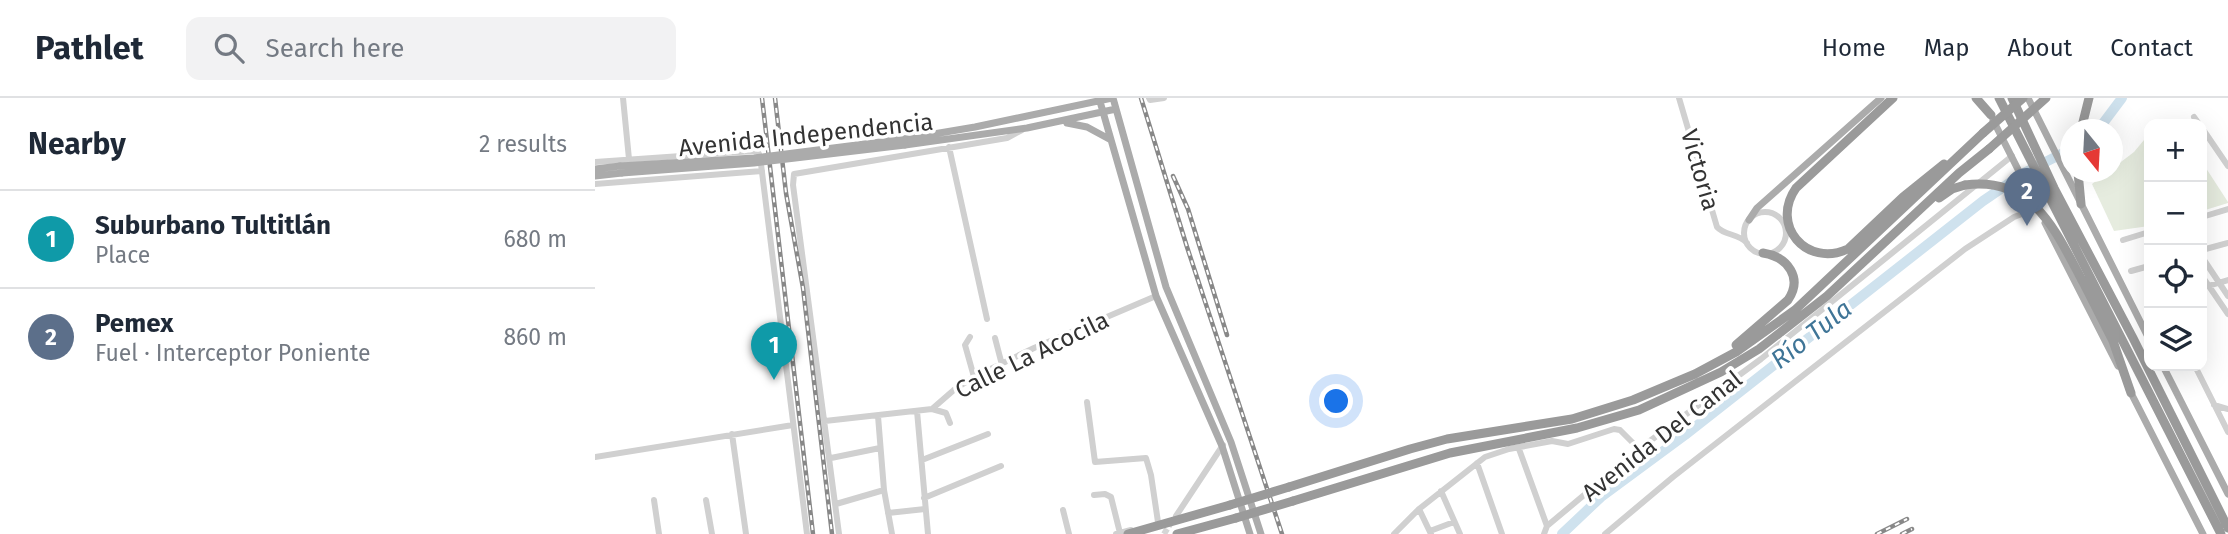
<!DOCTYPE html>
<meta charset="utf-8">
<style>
body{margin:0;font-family:"Fira Sans",sans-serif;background:#f2f2f3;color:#1f2937}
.controls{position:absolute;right:21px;top:21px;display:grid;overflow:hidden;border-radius:14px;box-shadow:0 7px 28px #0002}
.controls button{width:63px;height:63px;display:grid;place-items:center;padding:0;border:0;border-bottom:2px solid #e0e1e3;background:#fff;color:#1f2937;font:35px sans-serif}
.compass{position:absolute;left:1465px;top:21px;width:63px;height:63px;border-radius:50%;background:#fff;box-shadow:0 7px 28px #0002;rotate:162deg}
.you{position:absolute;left:742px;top:304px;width:24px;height:24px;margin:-18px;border:5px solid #fff;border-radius:50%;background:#1a73e8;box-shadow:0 0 0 10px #1a73e833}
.badge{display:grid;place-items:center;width:46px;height:46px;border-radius:50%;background:#111827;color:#fff;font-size:23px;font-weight:700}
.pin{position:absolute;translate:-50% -58px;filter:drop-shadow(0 2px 4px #0008)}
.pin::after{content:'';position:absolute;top:37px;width:24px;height:21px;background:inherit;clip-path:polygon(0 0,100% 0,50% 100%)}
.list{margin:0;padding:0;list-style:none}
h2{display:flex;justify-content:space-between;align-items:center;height:91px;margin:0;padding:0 28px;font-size:30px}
h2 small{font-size:23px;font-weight:400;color:#747a83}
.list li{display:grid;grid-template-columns:46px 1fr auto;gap:21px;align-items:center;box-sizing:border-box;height:98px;padding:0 28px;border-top:2px solid #e0e1e3}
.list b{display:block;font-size:26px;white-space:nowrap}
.list p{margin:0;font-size:23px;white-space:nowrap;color:#747a83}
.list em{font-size:23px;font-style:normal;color:#747a83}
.icon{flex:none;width:38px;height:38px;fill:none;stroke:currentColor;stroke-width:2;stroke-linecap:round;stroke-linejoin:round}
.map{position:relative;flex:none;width:1633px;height:436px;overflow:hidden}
header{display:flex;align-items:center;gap:42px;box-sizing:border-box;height:98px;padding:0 35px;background:#fff;border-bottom:2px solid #e0e1e3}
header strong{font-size:33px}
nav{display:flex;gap:38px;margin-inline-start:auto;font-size:24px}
.search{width:490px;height:63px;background:#f2f2f3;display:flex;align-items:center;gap:18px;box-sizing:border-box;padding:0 24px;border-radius:14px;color:#747a83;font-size:26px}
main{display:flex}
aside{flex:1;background:#fff}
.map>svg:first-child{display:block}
.green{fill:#e6ecdf}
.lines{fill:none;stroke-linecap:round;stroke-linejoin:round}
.river{stroke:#cfe2ee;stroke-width:10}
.minor-tunnel{stroke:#d6d6d6;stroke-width:6;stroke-dasharray:6 3;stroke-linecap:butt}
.minor{stroke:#d0d0d0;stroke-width:6}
.major{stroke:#ababab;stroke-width:7}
.highway{stroke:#9a9a9a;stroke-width:9}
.rail-casing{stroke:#888;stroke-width:4.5}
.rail{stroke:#fff;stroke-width:2;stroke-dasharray:5;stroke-linecap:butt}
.major-bridge{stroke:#ababab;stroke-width:7}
.highway-bridge{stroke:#9a9a9a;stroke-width:9}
.labels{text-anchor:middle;stroke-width:7;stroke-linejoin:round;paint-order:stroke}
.street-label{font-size:24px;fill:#333;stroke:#fff}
.water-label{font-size:26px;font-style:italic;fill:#3f7597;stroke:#fff}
</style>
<header>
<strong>Pathlet</strong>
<div class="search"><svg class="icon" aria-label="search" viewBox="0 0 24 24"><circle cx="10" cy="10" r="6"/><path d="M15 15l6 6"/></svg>Search here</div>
<nav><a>Home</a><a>Map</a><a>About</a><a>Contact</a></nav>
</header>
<main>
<aside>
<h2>Nearby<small>2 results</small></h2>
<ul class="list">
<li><span class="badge" style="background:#0f9aa8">1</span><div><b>Suburbano Tultitlán</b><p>Place</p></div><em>680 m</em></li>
<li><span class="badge" style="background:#5c6f8a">2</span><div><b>Pemex</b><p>Fuel · Interceptor Poniente</p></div><em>860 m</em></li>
</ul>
</aside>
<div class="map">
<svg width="1633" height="436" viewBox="0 0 1633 436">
<rect width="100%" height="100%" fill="#fff"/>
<path class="green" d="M 1554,36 L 1554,128 L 1519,133 L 1497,86 L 1513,74 L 1518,74 L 1518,70 L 1539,54 Z
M 1607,64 L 1633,104 L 1633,105 L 1607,113 Z"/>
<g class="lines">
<path class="river" d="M 1503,32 L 1527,0
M 967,436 L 1006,399 L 1090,337 L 1388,103 L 1429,75 L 1476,51"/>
<path class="minor-tunnel" d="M 569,436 L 577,423"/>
<path class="minor" d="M 28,0 L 34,61
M 554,0 L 555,2 L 569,0
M 1084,0 L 1122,129 C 1130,138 1143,135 1152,145
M 1599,19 L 1604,26
M 1607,30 L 1633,68
M 354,49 L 392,221
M 0,64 L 158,53 L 163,54 L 165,58 L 212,436
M 0,86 L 167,73
M1149 135a21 21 0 1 1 42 0a21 21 0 1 1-42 0Z
M 1607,119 L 1633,111
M 1528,142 L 1554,134
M 1607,152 L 1633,145
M 1607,159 L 1633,198
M 1536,173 L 1554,168
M 1607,178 L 1633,216
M 1613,188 L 1633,182
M 375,239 L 370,247 L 379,279
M 400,240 L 407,267
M 1600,268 L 1633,334
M 492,304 L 500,364 L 551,360 L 556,377 L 563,424
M 1619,307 L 1633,311
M 337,311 L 351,315 L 355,325
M 322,313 L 333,436
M 283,318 L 289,392 L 297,436
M 230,323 L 337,311 L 360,291 L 379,279 L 439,250 L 561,198
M 137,336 L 151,436
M 924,351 L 952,428
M 0,359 L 198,327
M 236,360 L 285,350
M 327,362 L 393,336
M 882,365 L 907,436
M 846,393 L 865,436
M 499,397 L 510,396 L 516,399 L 525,435
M 329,400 L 406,368
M 59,402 L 64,436
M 111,402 L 117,436
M 241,406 L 289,392
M 824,411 L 836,436
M 468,412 L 474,436
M 293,415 L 330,411
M 581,418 L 628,347
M 835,433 L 859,424
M 244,436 L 198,87 L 199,76 L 412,40 L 427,32
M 521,436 L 536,432
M 799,436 L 824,411 L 890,359 L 914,351 L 957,343 L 973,346 L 1019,331 L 1025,332 L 1044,351
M 949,436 L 952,428 L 1044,351 L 1166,261 L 1417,58
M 1010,436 L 1078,379 L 1370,151 L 1419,119 L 1442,110"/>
<path class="major" d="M 504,0 L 561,198 L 627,348 L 655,436
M 518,0 L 571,189 L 636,344 L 666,436
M 1433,0 L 1554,241
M 1398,22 L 1442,109
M 472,25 L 492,29 L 516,42
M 309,41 L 380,29 L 517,0
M 310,47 L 432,30 L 521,11
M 0,71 L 25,68
M 0,78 L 27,75
M 1154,122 L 1162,110 L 1286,0
M 1450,125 L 1523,268
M 1568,268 L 1633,396
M 1534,291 L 1608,436"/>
<path class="highway" d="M 1298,0 L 1201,90 C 1175,127 1211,170 1253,151 L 1308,99 L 1349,66
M 1381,0 L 1396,17
M 1404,0 L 1626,436
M 1417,0 L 1459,90 L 1538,240 L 1633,430
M 1486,32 L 1494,0
M 1483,74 L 1486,106
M 1344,100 L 1357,91 L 1370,87
M 1487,182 L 1518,243 L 1536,295
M 1141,247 L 1193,202 C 1208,180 1193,159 1168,155
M 694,389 L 815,351 L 852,341 L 977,321 L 1038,302 L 1100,276 L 1141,254 L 1200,212 L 1388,35
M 698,403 L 855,355 L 982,330 L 1044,312 L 1126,274 L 1164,251 L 1232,198 L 1364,75 L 1394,51
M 533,436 L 635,407
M 582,436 L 641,420"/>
<defs>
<path id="rail" d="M 167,0 L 218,436
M 180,0 L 191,95 L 208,190 L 237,436
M 546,0 L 592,149 L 687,436
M 578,78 L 593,111 L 632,237
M 1282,436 L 1312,421
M 1307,436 L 1317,431"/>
</defs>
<use href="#rail" class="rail-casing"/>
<use href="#rail" class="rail"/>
<path class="major-bridge" d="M 25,68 L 159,60 L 309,41
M 27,75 L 159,65 L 310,47"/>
<path class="highway-bridge" d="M 1388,35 L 1428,0
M 1394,51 L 1451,0
M 1370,87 C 1438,78 1460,132 1487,182
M 635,407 L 694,389
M 641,420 L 698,403"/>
</g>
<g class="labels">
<g class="street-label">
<text transform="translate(211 37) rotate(-6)" y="8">Avenida Independencia</text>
<text transform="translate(1105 72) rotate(74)" y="8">Victoria</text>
<text transform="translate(437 257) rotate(-26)" y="8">Calle La Acocila</text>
<text transform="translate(1067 338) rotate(-38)" y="8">Avenida Del Canal</text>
</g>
<g class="water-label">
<text transform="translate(1216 236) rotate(-38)" y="9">Río Tula</text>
</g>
</g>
</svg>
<div class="controls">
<button>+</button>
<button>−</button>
<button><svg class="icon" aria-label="locate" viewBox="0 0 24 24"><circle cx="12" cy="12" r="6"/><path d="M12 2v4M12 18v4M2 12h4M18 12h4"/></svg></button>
<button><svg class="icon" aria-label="layers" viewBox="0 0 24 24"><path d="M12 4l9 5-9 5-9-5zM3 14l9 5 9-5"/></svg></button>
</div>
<svg class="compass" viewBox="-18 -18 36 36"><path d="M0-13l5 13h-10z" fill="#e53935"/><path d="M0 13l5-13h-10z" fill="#747a83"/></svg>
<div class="you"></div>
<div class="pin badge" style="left:179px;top:282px;background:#0f9aa8">1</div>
<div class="pin badge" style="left:1432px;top:128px;background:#5c6f8a">2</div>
</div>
</main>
